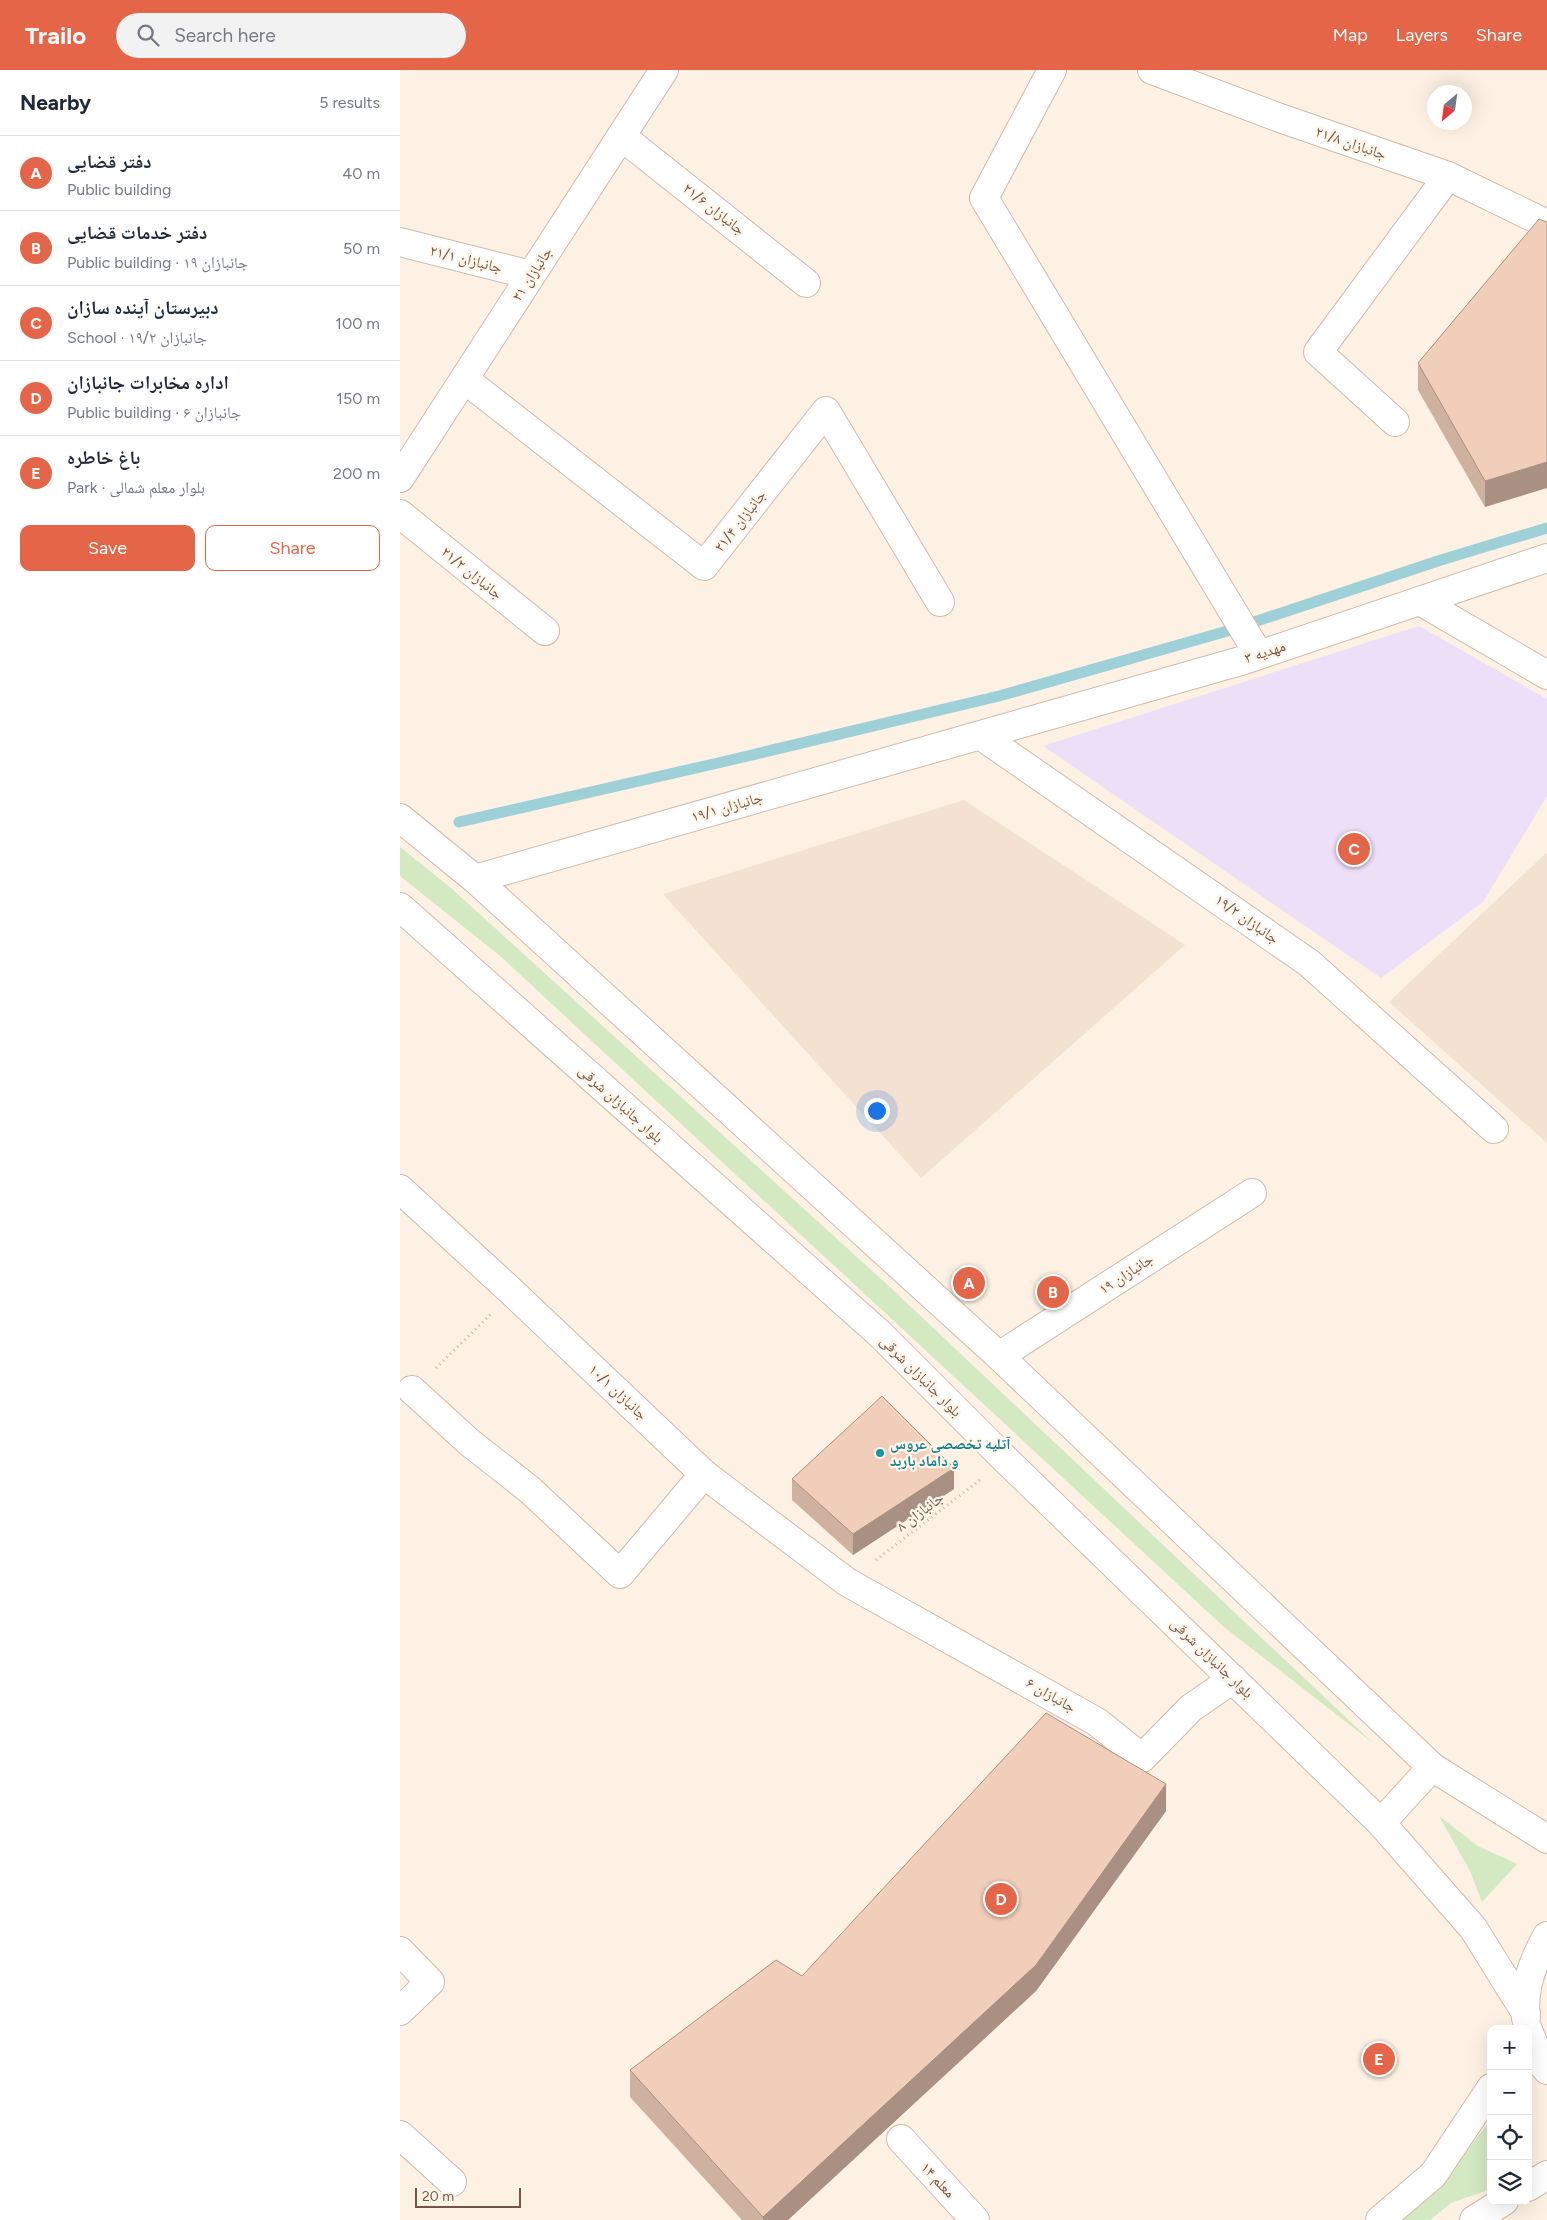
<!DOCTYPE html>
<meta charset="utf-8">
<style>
body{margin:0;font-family:Figtree,"Noto Naskh Arabic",sans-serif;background:#f2f2f3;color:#1f2937}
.controls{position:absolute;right:15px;bottom:15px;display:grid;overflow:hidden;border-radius:10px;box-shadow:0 5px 20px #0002}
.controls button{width:45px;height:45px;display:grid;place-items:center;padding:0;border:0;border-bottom:1px solid #e0e1e3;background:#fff;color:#1f2937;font:25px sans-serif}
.compass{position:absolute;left:1027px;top:15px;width:45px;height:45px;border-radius:50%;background:#fff;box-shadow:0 5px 20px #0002;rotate:209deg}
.scale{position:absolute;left:15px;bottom:12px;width:106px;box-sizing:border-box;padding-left:5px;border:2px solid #735649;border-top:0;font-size:14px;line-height:18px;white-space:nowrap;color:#735649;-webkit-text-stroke:4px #fff5e8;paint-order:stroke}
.you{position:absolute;left:476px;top:1040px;width:18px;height:18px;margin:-12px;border:4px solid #fff;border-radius:50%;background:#1a73e8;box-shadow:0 0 0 8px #1a73e833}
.badge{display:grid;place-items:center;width:32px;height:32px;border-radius:50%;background:#e56548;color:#fff;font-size:16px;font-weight:700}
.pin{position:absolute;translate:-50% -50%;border:2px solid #fff;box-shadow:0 1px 5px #0006}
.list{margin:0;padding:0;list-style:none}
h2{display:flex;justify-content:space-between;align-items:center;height:65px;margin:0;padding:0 20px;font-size:21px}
h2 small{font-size:16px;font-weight:400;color:#747a83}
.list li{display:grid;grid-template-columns:32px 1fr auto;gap:15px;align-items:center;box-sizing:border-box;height:75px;padding:0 20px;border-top:1px solid #e0e1e3}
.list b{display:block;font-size:19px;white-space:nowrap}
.list p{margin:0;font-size:16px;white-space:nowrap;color:#747a83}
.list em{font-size:16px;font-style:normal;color:#747a83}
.actions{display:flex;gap:10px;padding:15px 20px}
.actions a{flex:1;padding:11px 0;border:1px solid #e56548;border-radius:10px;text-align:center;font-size:18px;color:#e56548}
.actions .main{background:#e56548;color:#fff}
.icon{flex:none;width:28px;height:28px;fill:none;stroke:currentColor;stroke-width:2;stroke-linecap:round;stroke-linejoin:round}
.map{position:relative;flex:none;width:1147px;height:2150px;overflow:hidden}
header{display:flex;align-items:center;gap:30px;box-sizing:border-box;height:70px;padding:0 25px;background:#e56548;color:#fff}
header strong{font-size:24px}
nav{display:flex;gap:28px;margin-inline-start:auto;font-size:18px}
.search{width:350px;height:45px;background:#f2f2f3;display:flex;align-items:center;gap:12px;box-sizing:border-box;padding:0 18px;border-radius:28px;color:#747a83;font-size:19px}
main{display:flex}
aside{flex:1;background:#fff}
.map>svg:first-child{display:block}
.residential{fill:#f3e2d1}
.education{fill:#eedff8}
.green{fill:#d3e9c1}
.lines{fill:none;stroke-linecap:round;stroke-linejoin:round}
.stream{stroke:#9ed0d7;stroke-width:11}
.street-casing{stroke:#cfbaac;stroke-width:30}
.secondary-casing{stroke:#d2baa9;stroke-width:30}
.path{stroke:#d5b19e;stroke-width:3;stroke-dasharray:1 4;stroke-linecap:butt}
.street{stroke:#fff;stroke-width:28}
.secondary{stroke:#fff;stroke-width:28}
.wall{fill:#cfb1a0}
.shaded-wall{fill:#a99082}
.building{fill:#f1ceba;stroke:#a99082}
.culture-dot{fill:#0f9aa8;stroke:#fff5e8;stroke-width:2}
.labels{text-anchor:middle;stroke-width:4.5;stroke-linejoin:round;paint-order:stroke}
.street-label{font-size:15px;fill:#735649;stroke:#fff5e8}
.culture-label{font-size:15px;font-weight:bold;fill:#0d838f;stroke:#fff5e8;text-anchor:start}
</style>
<header>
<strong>Trailo</strong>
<div class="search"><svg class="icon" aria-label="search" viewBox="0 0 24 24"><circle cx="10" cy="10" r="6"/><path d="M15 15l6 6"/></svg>Search here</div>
<nav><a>Map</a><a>Layers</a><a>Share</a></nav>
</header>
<main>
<aside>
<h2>Nearby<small>5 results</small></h2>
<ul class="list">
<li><span class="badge">A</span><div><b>دفتر قضایی</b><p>Public building</p></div><em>40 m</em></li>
<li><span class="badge">B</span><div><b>دفتر خدمات قضایی</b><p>Public building · جانبازان ۱۹</p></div><em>50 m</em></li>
<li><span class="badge">C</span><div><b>دبیرستان آینده سازان</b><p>School · جانبازان ۱۹/۲</p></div><em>100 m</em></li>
<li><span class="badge">D</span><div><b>اداره مخابرات جانبازان</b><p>Public building · جانبازان ۶</p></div><em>150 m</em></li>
<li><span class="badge">E</span><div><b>باغ خاطره</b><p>Park · بلوار معلم شمالی</p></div><em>200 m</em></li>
</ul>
<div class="actions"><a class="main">Save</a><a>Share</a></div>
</aside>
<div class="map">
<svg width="1147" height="2150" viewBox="0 0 1147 2150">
<rect width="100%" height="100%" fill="#fcf1e2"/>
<path class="residential" d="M 564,730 L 785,875 L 521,1108 L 263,824 Z
M 1146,783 L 1147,784 L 1147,1073 L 989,932 Z"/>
<path class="education" d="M 1019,556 L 1147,629 L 1147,726 L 1083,832 L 981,908 L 643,676 Z"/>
<path class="green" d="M 0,777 L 51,818 L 492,1219 L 973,1673 L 824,1557 L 99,885 L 0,806 Z
M 1039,1746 L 1078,1776 L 1117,1794 L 1082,1832 L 1070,1801 Z
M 1091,2049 L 1091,2119 L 1051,2133 L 1030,2150 L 996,2150 L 1042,2113 Z"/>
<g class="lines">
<path class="stream" d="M 59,752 L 318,693 L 599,626 L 824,562 L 1041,490 L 1147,458"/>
<defs>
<path id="street" d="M 652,0 L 584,128 L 859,585
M 752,0 L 880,48 L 1048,106 L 1147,154
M 221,66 L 406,213
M 0,172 L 131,205
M 64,309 L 304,496 L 426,341 L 540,532
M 995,352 L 918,282 L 1048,106
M 0,408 L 264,0
M 0,444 L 145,561
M 1020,531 L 1147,605
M 580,665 L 909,893 L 1094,1059
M 75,809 L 844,590 L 1147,488
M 0,1119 L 112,1222 L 304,1404 L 346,1436 L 447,1512 L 697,1652 L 742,1688 L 791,1638 L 833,1609
M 599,1286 L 852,1123
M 12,1320 L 69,1372 L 130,1420 L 220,1504 L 304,1404
M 0,1881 L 30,1912 L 0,1941
M 0,2065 L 52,2112
M 501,2069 L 575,2150"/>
<path id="secondary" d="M 0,748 L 75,809 L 599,1286 L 1032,1697 L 1147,1769
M 0,837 L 480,1264 L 606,1390 L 981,1753 L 1073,1858 L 1126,1943
M 981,1753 L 1032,1697
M 1126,1948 C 1122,1919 1133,1891 1147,1866
M 1128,1960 L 1142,1994 L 1147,2000
M 1128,2117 L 1147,2105
M 980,2150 L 1033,2105 L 1091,2018
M 1074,2150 L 1104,2131"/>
</defs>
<use href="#street" class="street-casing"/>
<use href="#secondary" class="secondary-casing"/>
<path class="path" d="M 36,1298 L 91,1244
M 476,1490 L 580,1410"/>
<use href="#street" class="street"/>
<use href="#secondary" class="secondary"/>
</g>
<path class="wall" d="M 1147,152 L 1085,437 L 1018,320 L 1018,293 Z
M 392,1409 L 554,1419 L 453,1485 L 392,1430 Z
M 766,1741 L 636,1921 L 388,2150 L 342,2150 L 230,2027 L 230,2000 L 402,1906 Z"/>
<path class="shaded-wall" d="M 1147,392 L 1147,418 L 1085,437 L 1085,411 Z
M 554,1398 L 554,1419 L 453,1485 L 453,1464 Z
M 766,1714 L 766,1741 L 636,1921 L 388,2150 L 363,2150 L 363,2147 Z"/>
<path class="building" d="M 1139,149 L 1147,152 L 1147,392 L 1085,411 L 1018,293 Z
M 482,1326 L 554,1398 L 453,1464 L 392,1409 Z
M 646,1643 L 766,1714 L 636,1895 L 363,2147 L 230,2000 L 376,1890 L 402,1906 Z"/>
<circle class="culture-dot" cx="480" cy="1383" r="5"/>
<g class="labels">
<g class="street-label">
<text transform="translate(951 73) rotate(19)" y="5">جانبازان ۲۱/۸</text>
<text transform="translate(314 139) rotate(38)" y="5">جانبازان ۲۱/۶</text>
<text transform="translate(66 189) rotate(14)" y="5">جانبازان ۲۱/۱</text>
<text transform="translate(132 204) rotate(-57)" y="5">جانبازان ۲۱</text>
<text transform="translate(340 451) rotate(-52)" y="5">جانبازان ۲۱/۴</text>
<text transform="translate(72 503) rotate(39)" y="5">جانبازان ۲۱/۲</text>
<text transform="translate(865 582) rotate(-18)" y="5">مهدیه ۳</text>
<text transform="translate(327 737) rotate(-16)" y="5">جانبازان ۱۹/۱</text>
<text transform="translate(847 849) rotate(35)" y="5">جانبازان ۱۹/۲</text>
<text transform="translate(221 1034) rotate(42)" y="5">بلوار جانبازان شرقی</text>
<text transform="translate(726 1204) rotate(-33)" y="5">جانبازان ۱۹</text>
<text transform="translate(521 1306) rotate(45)" y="5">بلوار جانبازان شرقی</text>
<text transform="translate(218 1322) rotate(43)" y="5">جانبازان ۱۰/۱</text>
<text transform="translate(520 1442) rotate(-37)" y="5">جانبازان ۸</text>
<text transform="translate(812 1588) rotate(44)" y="5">بلوار جانبازان شرقی</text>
<text transform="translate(651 1625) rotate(30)" y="5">جانبازان ۶</text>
<text transform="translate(538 2110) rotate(47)" y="5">معلم ۱۴</text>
</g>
<g class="culture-label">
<text x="490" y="1379">آتلیه تخصصی عروس<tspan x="490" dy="17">و داماد باربد</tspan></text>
</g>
</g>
</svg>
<div class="controls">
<button>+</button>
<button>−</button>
<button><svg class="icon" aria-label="locate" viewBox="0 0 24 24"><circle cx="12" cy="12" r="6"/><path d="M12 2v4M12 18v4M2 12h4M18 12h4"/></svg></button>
<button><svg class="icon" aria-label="layers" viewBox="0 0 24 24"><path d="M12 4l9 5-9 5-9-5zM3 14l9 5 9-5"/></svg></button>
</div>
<svg class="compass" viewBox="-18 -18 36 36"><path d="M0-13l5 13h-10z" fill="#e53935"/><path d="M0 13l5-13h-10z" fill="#747a83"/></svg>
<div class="scale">20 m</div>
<div class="you"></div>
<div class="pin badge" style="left:569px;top:1213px">A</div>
<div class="pin badge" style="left:653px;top:1222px">B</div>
<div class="pin badge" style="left:954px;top:779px">C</div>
<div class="pin badge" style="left:601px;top:1829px">D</div>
<div class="pin badge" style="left:979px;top:1989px">E</div>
</div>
</main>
